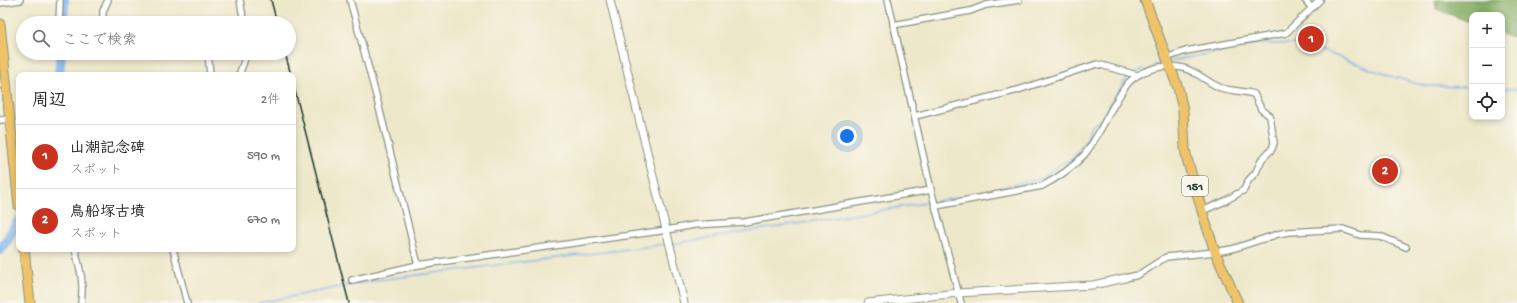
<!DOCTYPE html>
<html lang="ja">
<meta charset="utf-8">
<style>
body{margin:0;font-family:"Gochi Hand","Klee One",sans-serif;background:#f6f6f6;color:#202124}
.controls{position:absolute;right:12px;top:12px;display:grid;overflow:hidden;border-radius:8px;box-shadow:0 2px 6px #0003}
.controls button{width:36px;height:36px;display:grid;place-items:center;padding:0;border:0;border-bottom:1px solid #e0e0e0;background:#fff;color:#202124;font:20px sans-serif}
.you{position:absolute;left:847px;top:136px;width:14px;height:14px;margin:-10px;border:3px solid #fff;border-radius:50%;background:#1a73e8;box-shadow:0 0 0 6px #1a73e833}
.badge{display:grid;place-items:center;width:26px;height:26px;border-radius:50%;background:#c8321e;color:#fff;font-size:13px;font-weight:700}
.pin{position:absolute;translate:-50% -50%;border:2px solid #fff;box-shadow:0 1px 4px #0006}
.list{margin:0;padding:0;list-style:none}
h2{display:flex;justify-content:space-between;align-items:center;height:52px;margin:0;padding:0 16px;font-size:17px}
h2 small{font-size:13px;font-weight:400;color:#757577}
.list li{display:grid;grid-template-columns:26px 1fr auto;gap:12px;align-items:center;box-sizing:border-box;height:64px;padding:0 16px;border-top:1px solid #e0e0e0}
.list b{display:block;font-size:15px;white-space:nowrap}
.list p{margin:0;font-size:13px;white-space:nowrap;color:#757577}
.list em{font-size:13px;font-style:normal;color:#757577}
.icon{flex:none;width:22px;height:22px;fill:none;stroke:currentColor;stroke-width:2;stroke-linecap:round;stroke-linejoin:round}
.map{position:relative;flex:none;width:1517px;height:303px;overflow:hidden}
.search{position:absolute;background:#fff;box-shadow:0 2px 6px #0003;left:16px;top:16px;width:280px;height:44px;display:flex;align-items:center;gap:10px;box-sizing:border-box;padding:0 14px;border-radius:22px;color:#757577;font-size:15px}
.panel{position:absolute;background:#fff;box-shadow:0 2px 6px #0003;left:16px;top:72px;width:280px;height:180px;border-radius:8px}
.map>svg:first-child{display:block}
.forest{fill:#80aa61;stroke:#50744a}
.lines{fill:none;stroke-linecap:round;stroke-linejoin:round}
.stream{stroke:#82b2ed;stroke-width:1.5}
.river{stroke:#82b2ed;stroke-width:10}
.minor-casing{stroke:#869280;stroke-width:8}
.tertiary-casing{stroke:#869280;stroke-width:9}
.primary-casing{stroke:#869280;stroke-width:11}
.trunk-casing{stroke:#869280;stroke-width:11}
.minor{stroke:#fff;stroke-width:5.5}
.tertiary{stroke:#fff;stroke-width:7}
.primary{stroke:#efc469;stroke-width:9}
.trunk{stroke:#efc469;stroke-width:9}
.rail{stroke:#1f3d34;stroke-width:1.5}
.labels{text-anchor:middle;stroke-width:3;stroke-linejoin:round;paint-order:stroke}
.shield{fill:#fbf7ec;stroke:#61756b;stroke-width:1}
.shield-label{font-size:12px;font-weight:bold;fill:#1f3d34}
</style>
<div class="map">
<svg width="1517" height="303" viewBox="0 0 1517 303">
<rect width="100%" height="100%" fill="#fbf7ec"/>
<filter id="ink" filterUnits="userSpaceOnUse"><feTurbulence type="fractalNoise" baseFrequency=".025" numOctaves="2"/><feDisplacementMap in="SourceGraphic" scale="8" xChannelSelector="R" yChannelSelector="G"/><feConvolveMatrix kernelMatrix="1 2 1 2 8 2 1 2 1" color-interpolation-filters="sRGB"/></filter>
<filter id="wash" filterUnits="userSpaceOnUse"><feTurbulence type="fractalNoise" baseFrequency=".012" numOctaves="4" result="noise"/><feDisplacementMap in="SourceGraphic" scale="16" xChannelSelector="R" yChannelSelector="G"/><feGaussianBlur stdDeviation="0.9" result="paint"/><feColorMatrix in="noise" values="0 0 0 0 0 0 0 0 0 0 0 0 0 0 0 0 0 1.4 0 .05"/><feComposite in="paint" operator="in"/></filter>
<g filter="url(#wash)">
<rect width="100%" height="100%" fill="#eee8cb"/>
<path class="forest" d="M 1435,0 L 1517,0 L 1517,36 L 1508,37 L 1502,34 L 1502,15 L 1472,15 L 1472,23 L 1436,9 Z"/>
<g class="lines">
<path class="stream" d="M 1171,61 L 1256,44 L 1297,44 L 1312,47 L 1376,71 L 1413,83 L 1427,86 L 1472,87
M 1153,66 L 1165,62
M 1135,73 L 1144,69
M 1502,89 L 1517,89
M 936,201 L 963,197 L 1041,178 L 1064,162 L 1072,160 L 1087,139 L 1090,127 L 1101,119 L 1129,75
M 672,244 L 932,202
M 258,303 L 377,280 L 668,244"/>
<path class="river" d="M 63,23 L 64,0
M 59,75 L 61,53
M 0,250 C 9,242 10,229 19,221"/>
</g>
</g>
<g filter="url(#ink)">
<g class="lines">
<defs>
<path id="minor" d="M 240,0 L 244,23
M 350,0 L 377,99 L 418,265
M 888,0 L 931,190 L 961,303
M 1305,0 L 1312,8
M 0,3 L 20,0
M 59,23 L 60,0
M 103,23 L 103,11 L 108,0
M 893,25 L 970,11 L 986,5 L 1019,0
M 208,53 L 210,75
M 1166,58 L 1186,51 L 1286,33 L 1320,0
M 239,75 L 247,53
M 915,116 L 1018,90 L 1097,64 L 1137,75
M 0,120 L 10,119
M 936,206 L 1042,186 C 1058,178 1072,168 1084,155 C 1102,133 1111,104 1129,82 C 1146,66 1174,61 1195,73 C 1203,77 1212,85 1221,88 C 1232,91 1244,91 1254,94 L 1261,109 L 1270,116 L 1274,143 L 1272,149 L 1262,159 L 1256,172 L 1248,181 L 1244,190 L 1223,202 L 1202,211
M 75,249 C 80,269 84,281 81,303
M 173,249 L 187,303
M 1125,278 L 1138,275 L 1166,257 L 1215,252 L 1232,249 L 1278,234 L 1288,232 L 1343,229 L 1360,235 L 1380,236 L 1406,247
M 352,280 L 418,265 L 667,230 L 694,225 L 744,222 L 931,190"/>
<path id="tertiary" d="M 610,0 L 684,303
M 868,303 L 958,293 L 1093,285 L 1125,278"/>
<path id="primary" d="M 1145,0 L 1178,88 L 1183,110 L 1185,149 L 1187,159 L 1202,211 L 1215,252 L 1238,303"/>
<path id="trunk" d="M 0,24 L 19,206
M 24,249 L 30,303"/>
</defs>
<use href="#minor" class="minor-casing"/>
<use href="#tertiary" class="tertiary-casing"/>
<use href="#primary" class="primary-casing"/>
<use href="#trunk" class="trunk-casing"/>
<use href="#minor" class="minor"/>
<use href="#tertiary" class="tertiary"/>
<use href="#primary" class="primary"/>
<use href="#trunk" class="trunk"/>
<path class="rail" d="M 271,0 L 277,23
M 285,53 L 291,75
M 293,83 L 349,303"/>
</g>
</g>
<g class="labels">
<rect class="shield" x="1182" y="176" width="26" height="20" rx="3"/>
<g class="shield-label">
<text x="1195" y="190">151</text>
</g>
</g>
</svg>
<div class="controls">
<button>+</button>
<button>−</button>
<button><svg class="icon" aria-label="locate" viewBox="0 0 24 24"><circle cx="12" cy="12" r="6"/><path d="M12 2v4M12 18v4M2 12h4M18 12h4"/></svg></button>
</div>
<div class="you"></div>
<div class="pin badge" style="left:1311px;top:39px">1</div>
<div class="pin badge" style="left:1385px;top:171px">2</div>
<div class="search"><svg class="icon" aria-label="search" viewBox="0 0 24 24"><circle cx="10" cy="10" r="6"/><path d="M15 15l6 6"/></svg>ここで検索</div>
<section class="panel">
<h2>周辺<small>2件</small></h2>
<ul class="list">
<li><span class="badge">1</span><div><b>山潮記念碑</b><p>スポット</p></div><em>590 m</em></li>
<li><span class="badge">2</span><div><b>鳥船塚古墳</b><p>スポット</p></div><em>670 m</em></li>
</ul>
</section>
</div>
